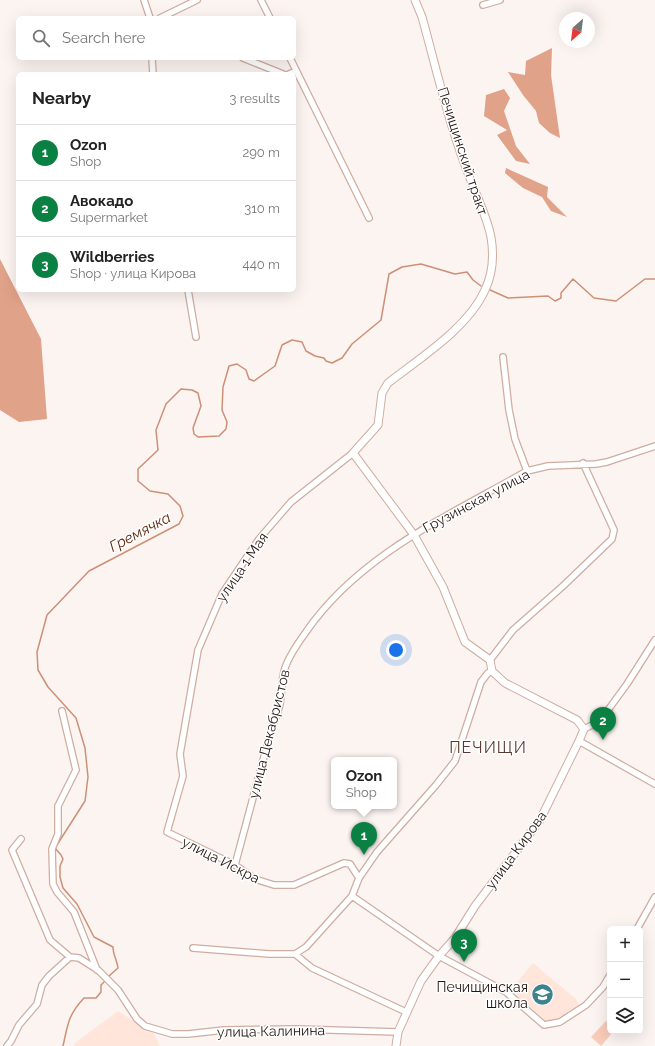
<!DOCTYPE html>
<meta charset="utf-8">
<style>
body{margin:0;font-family:Raleway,sans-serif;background:#f6f6f6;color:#222}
.controls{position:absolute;right:12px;bottom:12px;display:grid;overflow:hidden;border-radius:6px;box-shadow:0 4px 16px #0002}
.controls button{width:36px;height:36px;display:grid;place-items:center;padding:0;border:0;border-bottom:1px solid #e0e0e0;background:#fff;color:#222;font:20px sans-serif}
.compass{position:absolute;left:559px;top:12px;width:36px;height:36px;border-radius:50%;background:#fff;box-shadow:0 4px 16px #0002;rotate:208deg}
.you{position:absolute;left:396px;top:650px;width:14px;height:14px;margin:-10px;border:3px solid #fff;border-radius:50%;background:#1a73e8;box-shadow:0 0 0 6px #1a73e833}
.badge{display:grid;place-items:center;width:26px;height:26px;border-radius:50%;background:#0b8043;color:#fff;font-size:13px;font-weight:700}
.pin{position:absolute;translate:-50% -33px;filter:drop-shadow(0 1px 2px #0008)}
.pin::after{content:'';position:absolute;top:21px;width:14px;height:12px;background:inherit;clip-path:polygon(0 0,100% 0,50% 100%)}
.popup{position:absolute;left:331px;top:757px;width:66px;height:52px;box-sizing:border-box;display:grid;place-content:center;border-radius:6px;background:#fff;filter:drop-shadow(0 1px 3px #0005);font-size:13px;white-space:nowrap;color:#767676}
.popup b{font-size:15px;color:#222}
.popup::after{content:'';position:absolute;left:50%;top:100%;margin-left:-8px;border:8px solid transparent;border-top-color:#fff}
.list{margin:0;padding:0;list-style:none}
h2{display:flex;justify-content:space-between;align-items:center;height:52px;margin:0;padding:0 16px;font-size:17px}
h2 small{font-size:13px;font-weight:400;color:#767676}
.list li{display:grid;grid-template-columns:26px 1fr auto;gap:12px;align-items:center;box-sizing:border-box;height:56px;padding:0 16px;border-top:1px solid #e0e0e0}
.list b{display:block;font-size:15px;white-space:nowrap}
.list p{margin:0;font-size:13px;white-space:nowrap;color:#767676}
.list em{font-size:13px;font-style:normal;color:#767676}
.icon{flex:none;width:22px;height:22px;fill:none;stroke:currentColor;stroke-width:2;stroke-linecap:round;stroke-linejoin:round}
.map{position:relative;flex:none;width:655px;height:1046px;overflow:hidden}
.search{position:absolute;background:#fff;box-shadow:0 4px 16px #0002;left:16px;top:16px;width:280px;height:44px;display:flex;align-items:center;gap:10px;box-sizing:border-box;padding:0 14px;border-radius:6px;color:#767676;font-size:15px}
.panel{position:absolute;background:#fff;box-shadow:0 4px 16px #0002;left:16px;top:72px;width:280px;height:220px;border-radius:6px}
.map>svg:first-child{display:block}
.built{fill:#ffe5da}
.green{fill:#f9cbb9}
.forest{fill:#e0a288}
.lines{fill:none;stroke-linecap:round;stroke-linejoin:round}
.stream{stroke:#cd9077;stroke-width:1.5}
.minor-casing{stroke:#cfada0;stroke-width:8}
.tertiary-casing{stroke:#cfada0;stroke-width:9}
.minor{stroke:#fff;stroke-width:5.5}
.tertiary{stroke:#fff;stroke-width:7}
.labels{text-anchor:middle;stroke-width:3;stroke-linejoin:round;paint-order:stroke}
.street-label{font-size:14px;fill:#231712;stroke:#fff}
.poi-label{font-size:14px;fill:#231712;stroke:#fff;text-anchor:end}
.water-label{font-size:15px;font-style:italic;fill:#5e260a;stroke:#fff}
.quarter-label{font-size:16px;letter-spacing:1px;fill:#563a2f;stroke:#fff}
</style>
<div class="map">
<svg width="655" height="1046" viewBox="0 0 655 1046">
<rect width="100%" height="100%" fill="#fcf4f1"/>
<path class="built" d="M 533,963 L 576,999 L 580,1007 L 560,1019 L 552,1022 L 546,1021 L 510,991 Z
M 118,1011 L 154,1034 L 160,1046 L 74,1046 L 75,1043 Z"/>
<path class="green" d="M 606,1021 L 610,1025 L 610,1031 L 614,1031 L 601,1046 L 591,1037 Z"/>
<path class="forest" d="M 552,48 L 551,75 L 560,138 L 550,133 L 539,123 L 536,111 L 523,95 L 508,72 L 525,75 L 526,61 Z
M 504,89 L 510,98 L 504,111 L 516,146 L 530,164 L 516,161 L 497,135 L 507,130 L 484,116 L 486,95 Z
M 506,168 L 548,187 L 547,197 L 567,217 L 551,211 L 542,197 L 523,188 L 505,173 Z
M 0,259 L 41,339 L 47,419 L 19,422 L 0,410 Z"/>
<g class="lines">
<path class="stream" d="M 490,290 L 508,298 L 548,296 L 555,301 L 561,298 L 561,293 L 573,279 L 594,298 L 616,301 L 645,279 L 655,279
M 109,976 L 118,968 C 117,960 113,955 113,947 L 94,937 L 77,904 L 63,888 L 60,877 L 60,866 L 63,859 L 61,855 L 55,848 L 85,801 L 88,777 L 85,748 L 76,718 L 48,687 L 38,670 L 37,652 L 47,615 L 89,571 L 179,524 L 183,516 L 180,506 L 168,494 L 150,491 L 138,481 L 138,469 L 158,450 L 156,430 L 166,404 L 181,389 L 192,390 L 198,393 L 201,406 L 193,428 L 194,434 L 198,437 L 219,436 L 226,429 L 227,422 L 222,410 L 223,387 L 229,366 L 237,364 L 246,370 L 249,379 L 254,381 L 275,366 L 282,345 L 292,340 L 302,342 L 306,351 L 315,356 L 324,358 L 326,361 L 332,363 L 342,358 L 352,344 L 381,320 L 389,274 L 402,267 L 421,264 L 455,274 L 467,272 L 473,280 L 481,286
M 63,1046 C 68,1024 68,1015 84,998 L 96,998 L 101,992 L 101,985 L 104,982"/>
<defs>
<path id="minor" d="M 144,0 L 150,18
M 261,0 L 270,18
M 483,5 L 500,0
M 160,18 L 197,0
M 152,58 L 153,74
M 243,58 L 283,74
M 290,58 L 369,218
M 289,74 L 296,71
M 188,290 L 196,337
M 503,357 L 509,410 L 515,439 L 527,471
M 353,453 L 291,502 L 259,539 L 222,594 L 198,650 L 180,754 L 183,776 L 167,832 L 235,865 L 255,879 L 274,885 L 294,885 L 344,863 L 350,864 L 359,878
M 490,660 L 513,630 L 563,586 L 612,539 L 614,530 L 583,463
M 62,711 L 76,770 L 58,806 L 58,834 L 52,849 L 53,884 L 57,892 L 74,912 L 97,970
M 584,729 L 600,721 L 627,684 L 655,640
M 579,741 L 655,784
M 21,839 L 12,850 L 50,940 L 70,957
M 235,865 L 272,727 C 275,720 278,712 280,704 C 282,692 281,681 285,668 C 289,656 298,643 306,632 C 359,555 448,516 527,471 L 548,466 L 596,464 L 607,462 L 655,446
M 352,896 L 439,956 L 506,992 L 544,1025 L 560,1022 L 586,1005 L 603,987 L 610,975
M 637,929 L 655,897
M 193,948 L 269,954 L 295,954 L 312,968 L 406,1012
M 295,954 L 306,947 L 352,896 L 359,878 L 377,852 L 436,785 L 455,761 L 481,682 L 488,673 L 492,671
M 7,1046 L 11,1041 L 19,1025 L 37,1004 L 42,985 L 49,976 L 70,957 L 79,958 L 98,970 L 118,990 L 137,1019 L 145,1026 L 172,1034 L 188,1034 L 224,1030 L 297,1029 L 398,1032"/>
<path id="tertiary" d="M 396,1046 L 398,1032 L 421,981 L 439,956 L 455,938 L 475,906 L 540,820 L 579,741 L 584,729 L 577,720 L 505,683 L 492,671 L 490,660 L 465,642 L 443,587 L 414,535 L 353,453 L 378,425 L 382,393 L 388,383 C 420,358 468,328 485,290 C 493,273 494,255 491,237 C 488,221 481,206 475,191 C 469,176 463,161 458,145 C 444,104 434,60 422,17 L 415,0"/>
</defs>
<use href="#minor" class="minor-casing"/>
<use href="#tertiary" class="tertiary-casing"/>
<use href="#minor" class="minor"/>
<use href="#tertiary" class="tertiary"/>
</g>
<defs>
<symbol id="school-disc" viewBox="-11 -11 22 22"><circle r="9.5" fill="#3d838d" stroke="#fff"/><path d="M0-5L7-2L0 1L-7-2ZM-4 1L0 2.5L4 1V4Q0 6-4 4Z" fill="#fff"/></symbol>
</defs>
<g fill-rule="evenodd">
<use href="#school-disc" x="530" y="982" width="25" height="25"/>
</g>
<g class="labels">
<g class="street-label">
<text transform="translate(463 151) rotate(72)" y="5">Печищинский тракт</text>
<text transform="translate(476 501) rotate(-28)" y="5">Грузинская улица</text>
<text transform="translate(242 567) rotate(-56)" y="5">улица 1 Мая</text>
<text transform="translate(269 734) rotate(-76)" y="5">улица Декабристов</text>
<text transform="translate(516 850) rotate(-54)" y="5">улица Кирова</text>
<text transform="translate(221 860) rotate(27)" y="5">улица Искра</text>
<text transform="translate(271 1031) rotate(-1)" y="5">улица Калинина</text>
</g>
<g class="poi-label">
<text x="528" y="992">Печищинская<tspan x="528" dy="16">школа</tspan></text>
</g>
<g class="water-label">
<text transform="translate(140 532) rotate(-28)" y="5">Гремячка</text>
</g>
<g class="quarter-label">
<text x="488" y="753">ПЕЧИЩИ</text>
</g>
</g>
</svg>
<div class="controls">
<button>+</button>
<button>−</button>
<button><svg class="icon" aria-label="layers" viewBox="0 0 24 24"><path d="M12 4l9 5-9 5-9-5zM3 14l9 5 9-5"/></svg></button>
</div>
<svg class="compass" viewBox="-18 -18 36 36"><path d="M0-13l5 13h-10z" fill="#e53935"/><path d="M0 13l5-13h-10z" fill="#767676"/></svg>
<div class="you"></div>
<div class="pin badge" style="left:364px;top:855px">1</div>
<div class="popup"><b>Ozon</b>Shop</div>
<div class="pin badge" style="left:603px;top:740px">2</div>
<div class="pin badge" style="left:464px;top:962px">3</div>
<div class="search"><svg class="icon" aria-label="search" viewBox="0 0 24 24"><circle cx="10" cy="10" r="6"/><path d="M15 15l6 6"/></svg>Search here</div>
<section class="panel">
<h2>Nearby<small>3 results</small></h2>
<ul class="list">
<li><span class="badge">1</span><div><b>Ozon</b><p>Shop</p></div><em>290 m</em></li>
<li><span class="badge">2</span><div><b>Авокадо</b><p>Supermarket</p></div><em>310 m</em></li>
<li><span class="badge">3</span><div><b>Wildberries</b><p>Shop · улица Кирова</p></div><em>440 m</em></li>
</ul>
</section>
</div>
